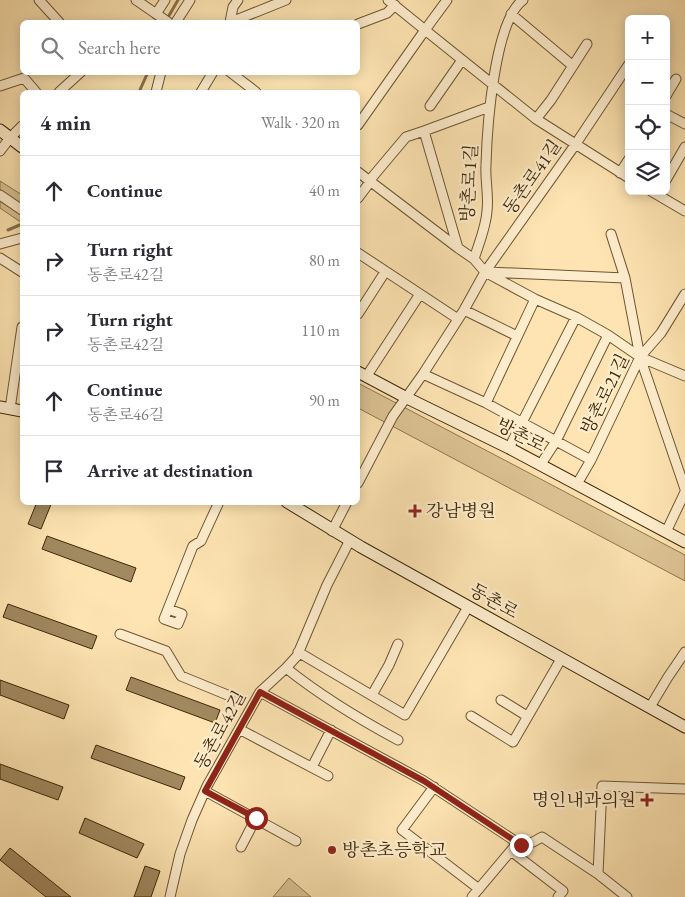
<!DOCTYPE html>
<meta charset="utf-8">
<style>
body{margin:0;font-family:"EB Garamond","Noto Serif KR",serif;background:#f2f2f3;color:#2b2b33}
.controls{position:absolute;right:15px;top:15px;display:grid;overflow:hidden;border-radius:8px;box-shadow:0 2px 12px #0003}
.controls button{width:45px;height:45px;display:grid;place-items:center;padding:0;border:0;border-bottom:1px solid #e1e1e2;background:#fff;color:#2b2b33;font:25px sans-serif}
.stop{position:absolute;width:15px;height:15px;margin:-11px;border:4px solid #8f2418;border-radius:50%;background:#fff}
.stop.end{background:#8f2418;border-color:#fff;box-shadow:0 1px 5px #0008}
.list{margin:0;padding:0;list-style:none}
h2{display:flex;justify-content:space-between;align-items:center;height:65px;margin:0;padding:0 20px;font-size:21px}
h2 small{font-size:16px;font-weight:400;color:#7c7c81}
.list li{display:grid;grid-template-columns:32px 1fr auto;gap:15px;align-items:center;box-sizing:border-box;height:70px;padding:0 20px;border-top:1px solid #e1e1e2}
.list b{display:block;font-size:19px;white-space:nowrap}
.list p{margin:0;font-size:16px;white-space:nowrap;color:#7c7c81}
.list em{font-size:16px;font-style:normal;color:#7c7c81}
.icon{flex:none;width:28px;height:28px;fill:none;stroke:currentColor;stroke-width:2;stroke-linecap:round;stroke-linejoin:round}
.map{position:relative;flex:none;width:685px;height:897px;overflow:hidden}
.search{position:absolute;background:#fff;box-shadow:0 2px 12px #0003;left:20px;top:20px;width:340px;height:55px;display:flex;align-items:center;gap:12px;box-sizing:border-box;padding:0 18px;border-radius:8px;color:#7c7c81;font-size:19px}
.panel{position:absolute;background:#fff;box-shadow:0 2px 12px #0003;left:20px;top:90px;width:340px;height:415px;border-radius:8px}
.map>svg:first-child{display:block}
.green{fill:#ddc495;stroke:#8e764e}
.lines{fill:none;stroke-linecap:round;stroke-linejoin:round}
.stream{stroke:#8a724b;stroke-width:3}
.building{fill:#a18960;stroke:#3e2707}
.street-casing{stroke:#6e5632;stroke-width:11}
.secondary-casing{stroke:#3e2707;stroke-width:13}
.street{stroke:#feedcd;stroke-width:9}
.secondary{stroke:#feedcd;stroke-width:11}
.route{stroke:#8f2418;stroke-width:6}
.poi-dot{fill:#8f2418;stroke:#feedcd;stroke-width:2}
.labels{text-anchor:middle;stroke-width:4.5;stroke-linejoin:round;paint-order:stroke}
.street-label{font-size:18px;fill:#3e2707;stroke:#feedcd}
.poi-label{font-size:18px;fill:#3e2707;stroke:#feedcd;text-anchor:start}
</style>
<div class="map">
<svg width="685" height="897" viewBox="0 0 685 897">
<rect width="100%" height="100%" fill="#fde4b2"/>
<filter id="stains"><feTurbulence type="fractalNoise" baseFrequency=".004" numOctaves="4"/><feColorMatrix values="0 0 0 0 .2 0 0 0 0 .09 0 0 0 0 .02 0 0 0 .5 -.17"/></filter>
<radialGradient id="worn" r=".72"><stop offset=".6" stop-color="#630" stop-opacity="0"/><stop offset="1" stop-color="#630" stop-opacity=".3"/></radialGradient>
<path class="green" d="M 0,181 L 22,195 L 22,223 L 0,208 Z
M 358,383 L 685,555 L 685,581 L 358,408 Z
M 289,878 L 311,897 L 273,897 Z"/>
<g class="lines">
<path class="stream" d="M 167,19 L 178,0
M 139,92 L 148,72
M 8,230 L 22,224"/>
</g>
<path class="building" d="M 37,502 L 52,502 L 41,529 L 28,524 Z
M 47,536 L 136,568 L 131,582 L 42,549 Z
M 8,604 L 97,636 L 92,649 L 3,617 Z
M 131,677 L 220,710 L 215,723 L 126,690 Z
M 0,680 L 69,705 L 64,719 L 0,695 Z
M 96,745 L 185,777 L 180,790 L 91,758 Z
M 0,764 L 63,787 L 58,800 L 0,779 Z
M 85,818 L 144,844 L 137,858 L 79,833 Z
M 10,848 L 71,897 L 46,897 L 0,860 Z
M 145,866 L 160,871 L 151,897 L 134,897 Z"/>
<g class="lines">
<defs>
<path id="street" d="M 39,0 L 59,22
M 136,0 L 168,22
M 388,0 L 425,30 L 447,0
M 156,14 L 165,0
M 511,14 L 573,66
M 176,22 L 190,0
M 230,22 L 233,7 L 238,0
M 231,22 L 286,0
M 358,24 L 387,13 L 395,5
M 230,72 L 256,92
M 0,86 L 24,78 L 36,92
M 59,92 L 81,72
M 156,92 L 161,72
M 201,92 L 213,72
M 666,96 L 676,79
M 430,106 L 462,60
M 666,114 L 685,124
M 536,119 L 551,100 L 587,44
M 358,125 L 425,30 L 536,119 L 629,178
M 0,151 L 10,138 L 22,126
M 358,172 L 458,248 L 474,259 L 485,272 L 535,299 L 576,317 L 608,335 L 640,357 L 685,376
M 620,173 L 629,159
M 666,180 L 685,147
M 369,181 L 406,137 L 424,131
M 651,191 L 685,211
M 0,195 L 22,210
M 358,198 L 370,182
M 611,234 L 625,278 L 640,357 L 685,489
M 0,244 L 22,238
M 458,248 L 424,131 L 489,107
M 358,253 L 458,319
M 0,258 L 22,272
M 474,259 C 479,243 486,227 487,211 C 489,196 485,180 486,165 C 487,129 494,21 523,0
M 488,272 L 625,278
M 464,310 L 517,336
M 358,314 L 385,272
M 423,374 L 486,403 L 591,460
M 366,377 L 420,294
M 486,403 L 535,299
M 10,409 L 22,327
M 509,448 L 576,317
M 541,464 L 556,441 L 608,335
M 358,483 L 393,416 L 423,374 L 464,310 L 485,272 L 575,145 L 629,64
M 577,484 L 591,460 L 640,357 L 661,333 L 685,294
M 332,531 L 347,502
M 666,532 L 685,492
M 168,609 L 182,614 L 178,624 L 164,619 L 193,546 L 201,541 L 219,502
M 120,634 L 166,651 L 181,676 L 230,696
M 298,652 L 405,715 L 468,607
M 286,668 C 321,696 359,719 398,740
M 260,692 L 424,781 L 521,845 L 533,842 L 542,837 L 598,874 L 627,897
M 372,695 L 389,665 L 398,644
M 501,700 L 527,716
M 650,707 L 668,677 L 685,652
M 471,716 L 513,742 L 561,659
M 239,729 L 328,776
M 312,767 L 331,730
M 434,787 L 402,830 L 479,889
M 205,791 L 296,841
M 241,847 L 256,818
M 511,851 L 563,891 L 558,897
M 598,874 L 602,786 L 685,789
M 170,897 L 180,854 L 192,820 L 207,786 L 260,692 L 286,668 L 297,656 L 327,585 L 350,540
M 472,897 L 514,847"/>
<path id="secondary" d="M 0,130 L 22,147
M 358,372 L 405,397 L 509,448 L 685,542
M 0,407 L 22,411
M 287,502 L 361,547 L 685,727"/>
</defs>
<use href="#street" class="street-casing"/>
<use href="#secondary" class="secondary-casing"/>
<use href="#street" class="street"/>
<use href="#secondary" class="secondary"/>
</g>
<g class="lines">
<path class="route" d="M 256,818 L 205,791 L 260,692 L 424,781 L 521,845"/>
</g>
<g class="poi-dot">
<path d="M412.5 503.5h5v5h5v5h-5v5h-5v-5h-5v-5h5z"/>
<path d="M644.5 792.5h5v5h5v5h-5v5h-5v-5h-5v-5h5z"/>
<circle cx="332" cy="850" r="5"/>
</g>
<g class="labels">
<g class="street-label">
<text transform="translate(532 177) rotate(-55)" y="6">동촌로41길</text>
<text transform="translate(469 183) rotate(-87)" y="6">방촌로1길</text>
<text transform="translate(605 394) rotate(-64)" y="6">방촌로21길</text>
<text transform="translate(521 435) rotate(27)" y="6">방촌로</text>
<text transform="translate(494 601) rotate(29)" y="6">동촌로</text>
<text transform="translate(220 730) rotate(-61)" y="6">동촌로42길</text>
</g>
<g class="poi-label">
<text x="426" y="517">강남병원</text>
<text x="636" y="806" text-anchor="end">명인내과의원</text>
<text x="342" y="856">방촌초등학교</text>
</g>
</g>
<rect width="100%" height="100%" filter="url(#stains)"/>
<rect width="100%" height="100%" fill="url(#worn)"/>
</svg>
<div class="controls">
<button>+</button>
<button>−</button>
<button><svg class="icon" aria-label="locate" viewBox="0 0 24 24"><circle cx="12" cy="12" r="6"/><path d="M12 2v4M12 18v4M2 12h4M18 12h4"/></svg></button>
<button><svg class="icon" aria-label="layers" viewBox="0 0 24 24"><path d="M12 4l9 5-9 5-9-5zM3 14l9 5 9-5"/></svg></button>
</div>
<div class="stop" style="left:256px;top:818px"></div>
<div class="stop end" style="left:521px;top:845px"></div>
<div class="search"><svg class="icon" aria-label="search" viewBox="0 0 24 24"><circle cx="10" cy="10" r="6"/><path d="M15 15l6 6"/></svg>Search here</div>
<section class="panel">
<h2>4 min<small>Walk · 320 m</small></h2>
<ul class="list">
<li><svg class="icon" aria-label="ahead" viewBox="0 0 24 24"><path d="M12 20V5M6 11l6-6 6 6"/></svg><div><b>Continue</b></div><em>40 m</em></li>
<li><svg class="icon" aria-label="right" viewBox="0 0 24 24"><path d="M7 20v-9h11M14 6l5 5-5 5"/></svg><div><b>Turn right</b><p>동촌로42길</p></div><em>80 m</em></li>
<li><svg class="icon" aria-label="right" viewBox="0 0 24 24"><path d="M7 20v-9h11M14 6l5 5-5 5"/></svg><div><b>Turn right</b><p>동촌로42길</p></div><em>110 m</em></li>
<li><svg class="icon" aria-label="ahead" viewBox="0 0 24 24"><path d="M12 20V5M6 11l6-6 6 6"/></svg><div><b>Continue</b><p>동촌로46길</p></div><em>90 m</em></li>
<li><svg class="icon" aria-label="arrive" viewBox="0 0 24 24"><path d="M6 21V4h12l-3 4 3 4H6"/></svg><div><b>Arrive at destination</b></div></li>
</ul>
</section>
</div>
